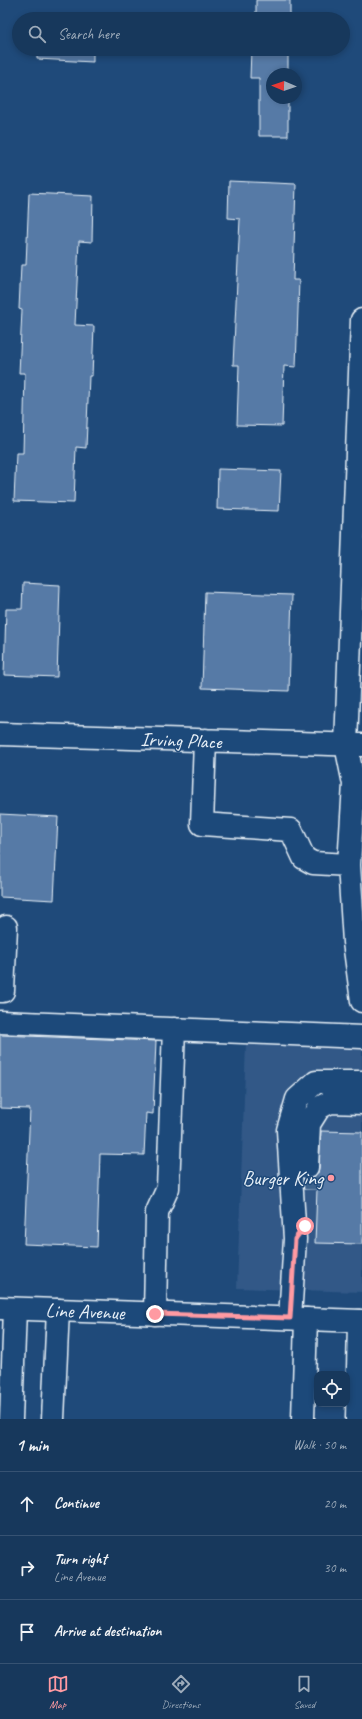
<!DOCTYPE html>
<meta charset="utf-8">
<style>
body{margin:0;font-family:Caveat,sans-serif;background:#203f62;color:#f1f3f6}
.controls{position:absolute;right:12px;bottom:12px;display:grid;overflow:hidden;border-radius:8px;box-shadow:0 2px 6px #0003}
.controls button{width:36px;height:36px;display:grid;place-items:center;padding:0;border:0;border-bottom:1px solid #365272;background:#17385c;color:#f1f3f6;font:20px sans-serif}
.compass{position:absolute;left:266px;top:68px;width:36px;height:36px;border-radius:50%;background:#17385c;box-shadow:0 2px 6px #0003;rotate:272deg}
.stop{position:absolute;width:12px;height:12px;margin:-9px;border:3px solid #ff9aa2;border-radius:50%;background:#fff}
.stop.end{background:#ff9aa2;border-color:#fff;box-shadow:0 1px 4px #0008}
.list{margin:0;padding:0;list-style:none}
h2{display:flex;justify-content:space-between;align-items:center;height:52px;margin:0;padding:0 16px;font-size:17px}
h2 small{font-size:13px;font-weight:400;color:#9eacbb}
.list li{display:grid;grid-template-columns:26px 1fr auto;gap:12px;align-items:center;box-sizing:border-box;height:64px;padding:0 16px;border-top:1px solid #365272}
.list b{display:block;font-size:15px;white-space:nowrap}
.list p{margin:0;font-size:13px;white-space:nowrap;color:#9eacbb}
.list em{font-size:13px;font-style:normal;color:#9eacbb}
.icon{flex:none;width:22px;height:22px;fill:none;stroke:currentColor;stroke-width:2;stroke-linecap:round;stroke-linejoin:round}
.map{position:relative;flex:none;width:362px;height:1419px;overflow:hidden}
.search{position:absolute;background:#17385c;box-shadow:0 2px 6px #0003;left:12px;right:12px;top:12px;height:44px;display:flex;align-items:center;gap:10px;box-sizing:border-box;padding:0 14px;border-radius:22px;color:#9eacbb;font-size:15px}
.sheet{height:244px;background:#17385c}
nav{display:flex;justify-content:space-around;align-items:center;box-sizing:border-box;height:56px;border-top:1px solid #365272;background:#17385c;font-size:11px;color:#9eacbb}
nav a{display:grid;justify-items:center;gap:2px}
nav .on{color:#ff9aa2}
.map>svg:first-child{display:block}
.built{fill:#305887}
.building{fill:#577aa6;stroke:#e8f1f8}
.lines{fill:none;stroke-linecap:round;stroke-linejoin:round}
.minor-tunnel{stroke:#3d638d;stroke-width:22;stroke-dasharray:22 11;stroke-linecap:butt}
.minor-casing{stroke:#e8f1f8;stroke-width:25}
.major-casing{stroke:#e8f1f8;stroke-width:25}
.minor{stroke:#1f4a7a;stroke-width:22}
.major{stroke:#1f4a7a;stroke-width:22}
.route{stroke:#ff9aa2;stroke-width:5}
.poi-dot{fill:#ff9aa2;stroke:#1f4a7a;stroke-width:1.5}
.labels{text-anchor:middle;stroke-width:3;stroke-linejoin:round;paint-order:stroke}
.street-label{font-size:20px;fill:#e8f1f8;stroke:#1f4a7a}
.poi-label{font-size:20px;fill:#e8f1f8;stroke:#1f4a7a;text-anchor:end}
</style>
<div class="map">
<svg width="362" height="1419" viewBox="0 0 362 1419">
<rect width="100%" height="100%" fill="#1f4a7a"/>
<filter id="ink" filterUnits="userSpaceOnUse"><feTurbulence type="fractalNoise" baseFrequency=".025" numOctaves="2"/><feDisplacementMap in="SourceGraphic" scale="8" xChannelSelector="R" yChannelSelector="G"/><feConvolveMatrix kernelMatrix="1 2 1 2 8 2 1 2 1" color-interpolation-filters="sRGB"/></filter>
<g filter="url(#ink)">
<path class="built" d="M 246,1043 L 362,1048 L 362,1292 L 237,1288 Z"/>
<path class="building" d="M 256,0 L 290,0 L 290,19 L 256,19 Z
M 39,14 L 95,16 L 95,19 L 39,19 Z
M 37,49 L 93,49 L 93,62 L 37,59 Z
M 251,49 L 288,49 L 288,74 L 272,74 L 272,98 L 287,98 L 287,101 L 288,101 L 288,136 L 259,136 L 259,78 L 250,78 Z
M 229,181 L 296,184 L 293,280 L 299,280 L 296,367 L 284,366 L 282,426 L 237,425 L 239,365 L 233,365 L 240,219 L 228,218 Z
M 29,193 L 93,196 L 92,242 L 79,241 L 75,325 L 94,326 L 92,376 L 89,376 L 86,448 L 76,447 L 74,503 L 14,501 L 16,453 L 23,453 L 25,373 L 19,373 L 22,310 L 19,309 L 21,265 L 26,265 Z
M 218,469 L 281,471 L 279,511 L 217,509 Z
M 23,583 L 60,585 L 57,677 L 4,675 L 6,609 L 22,609 Z
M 205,592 L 292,595 L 289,691 L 202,688 Z
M 0,814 L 58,817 L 54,900 L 0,897 Z
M 0,1035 L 156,1041 L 153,1114 L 146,1113 L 144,1155 L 100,1154 L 97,1247 L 24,1244 L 30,1109 L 0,1108 Z
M 321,1131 L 362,1132 L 362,1244 L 315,1243 L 317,1189 L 304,1189 L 304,1179 L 312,1178 L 318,1173 L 319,1168 Z"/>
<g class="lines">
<path class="minor-tunnel" d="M 306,1189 L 307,1167"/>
<defs>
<path id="minor" d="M 0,734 L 362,745
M 205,740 L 202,824 L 291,830 L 304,858 L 313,863 L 349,865 L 354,784 L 346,745 L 362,320
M 349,865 L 354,942 L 362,1001
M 0,991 L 3,991 L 6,927
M 0,1022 L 362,1037
M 307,1167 L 309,1124 L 319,1108 L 330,1102 L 362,1103
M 155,1314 L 157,1212 L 168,1188 L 174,1029
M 290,1318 L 295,1239 L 288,1130 L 297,1099 L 316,1082 L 362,1082
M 11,1419 L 15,1309
M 53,1419 L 58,1310
M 303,1419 L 306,1319
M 357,1419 L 359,1321"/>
<path id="major" d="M 0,1308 L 362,1321"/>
</defs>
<use href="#minor" class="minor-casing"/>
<use href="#major" class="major-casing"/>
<use href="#minor" class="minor"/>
<use href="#major" class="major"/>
</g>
</g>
<g class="lines" filter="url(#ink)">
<path class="route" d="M 155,1314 L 290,1318 L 295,1239 L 305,1226"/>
</g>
<circle class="poi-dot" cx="331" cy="1178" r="4"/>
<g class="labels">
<g class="street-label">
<text transform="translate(181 740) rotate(2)" y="7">Irving Place</text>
<text transform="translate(85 1311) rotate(2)" y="7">Line Avenue</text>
</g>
<g class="poi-label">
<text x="323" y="1185">Burger King</text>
</g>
</g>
</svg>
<div class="controls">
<button><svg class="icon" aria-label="locate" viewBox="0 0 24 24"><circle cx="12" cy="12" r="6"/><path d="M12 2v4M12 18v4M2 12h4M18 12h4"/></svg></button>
</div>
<svg class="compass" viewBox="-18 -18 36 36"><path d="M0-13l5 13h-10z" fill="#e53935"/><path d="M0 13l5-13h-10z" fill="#9eacbb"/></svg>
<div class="stop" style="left:305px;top:1226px"></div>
<div class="stop end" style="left:155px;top:1314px"></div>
<div class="search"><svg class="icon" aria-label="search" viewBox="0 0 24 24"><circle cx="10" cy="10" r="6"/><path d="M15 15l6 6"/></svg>Search here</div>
</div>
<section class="sheet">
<h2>1 min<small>Walk · 50 m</small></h2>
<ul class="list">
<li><svg class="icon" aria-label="ahead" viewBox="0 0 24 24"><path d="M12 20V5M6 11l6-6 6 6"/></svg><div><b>Continue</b></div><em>20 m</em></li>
<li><svg class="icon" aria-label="right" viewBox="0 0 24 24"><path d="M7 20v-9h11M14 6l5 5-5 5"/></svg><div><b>Turn right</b><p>Line Avenue</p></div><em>30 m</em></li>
<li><svg class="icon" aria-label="arrive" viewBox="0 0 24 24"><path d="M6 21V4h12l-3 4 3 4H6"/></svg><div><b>Arrive at destination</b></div></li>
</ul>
</section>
<nav>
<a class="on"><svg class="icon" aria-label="map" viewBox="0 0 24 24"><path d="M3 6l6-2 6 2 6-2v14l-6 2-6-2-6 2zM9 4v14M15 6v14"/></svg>Map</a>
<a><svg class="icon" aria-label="directions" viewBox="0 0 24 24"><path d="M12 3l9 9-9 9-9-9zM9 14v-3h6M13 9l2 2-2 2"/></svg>Directions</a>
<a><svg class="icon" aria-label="saved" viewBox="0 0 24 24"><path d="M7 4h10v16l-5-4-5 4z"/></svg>Saved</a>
</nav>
